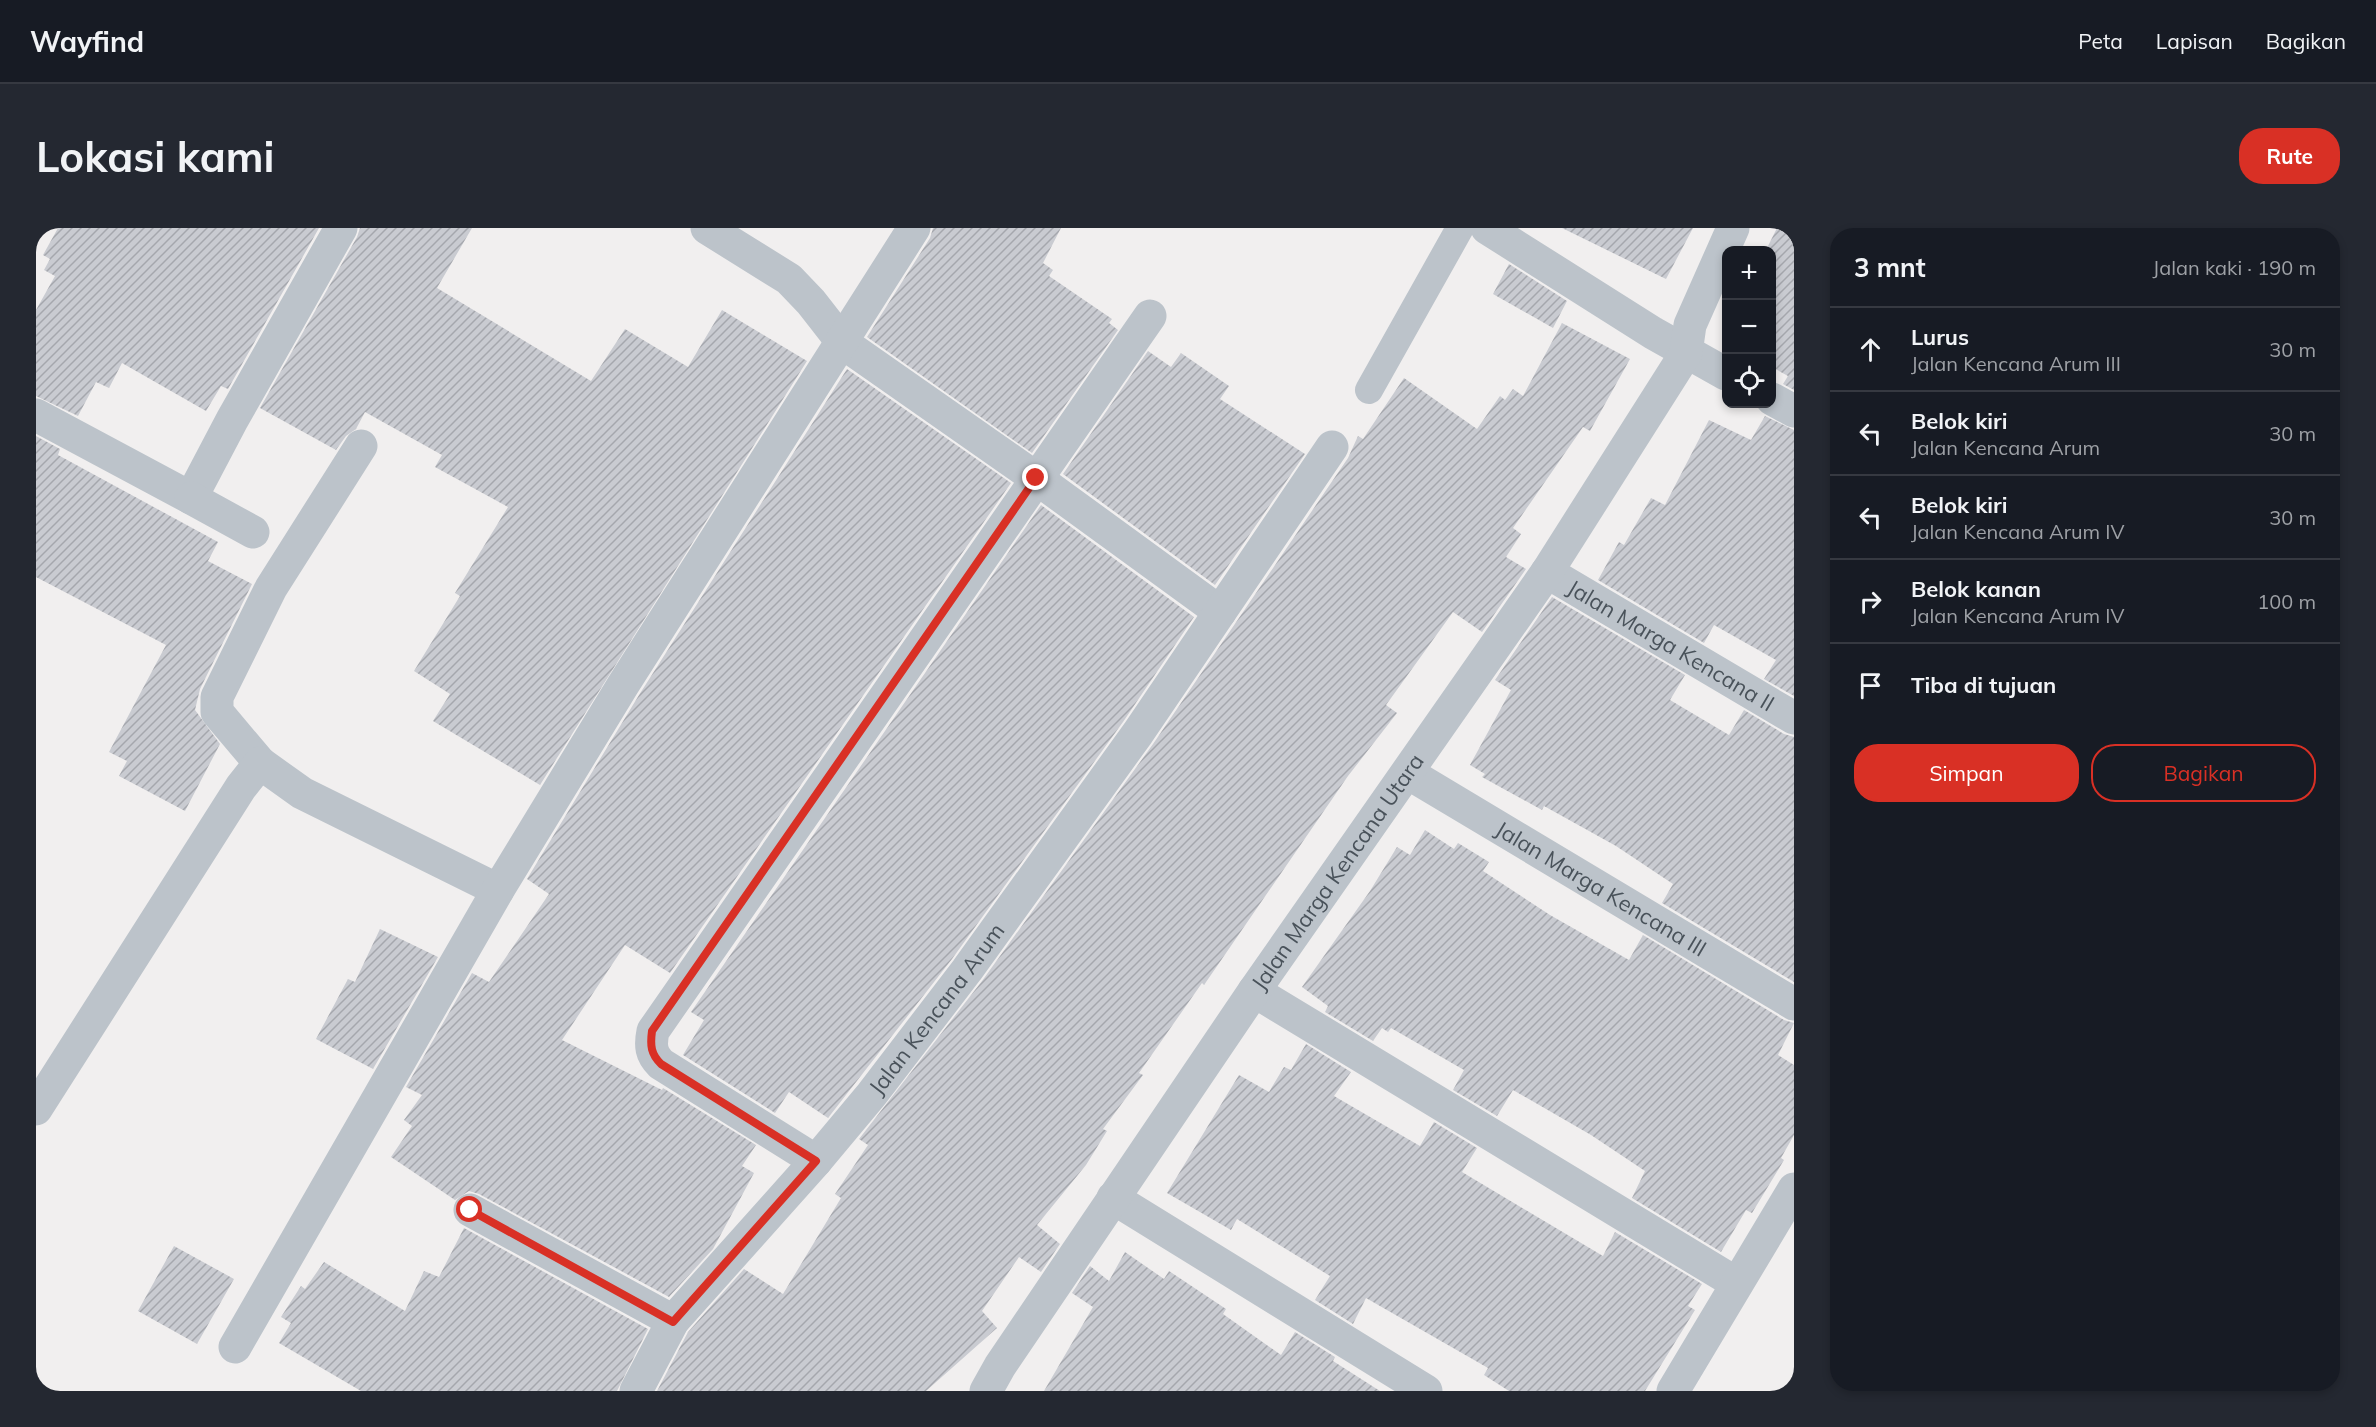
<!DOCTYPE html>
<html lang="id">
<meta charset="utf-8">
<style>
body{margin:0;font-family:Mulish,sans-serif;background:#242831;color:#f1f3f6}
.controls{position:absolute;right:18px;top:18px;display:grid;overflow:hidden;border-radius:12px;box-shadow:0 3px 9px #0003}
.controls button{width:54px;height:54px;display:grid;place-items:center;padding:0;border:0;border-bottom:2px solid #363941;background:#171b24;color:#f1f3f6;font:30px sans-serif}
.stop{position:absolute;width:18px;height:18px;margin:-14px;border:4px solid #d93025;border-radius:50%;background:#fff}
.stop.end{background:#d93025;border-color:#fff;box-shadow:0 2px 6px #0008}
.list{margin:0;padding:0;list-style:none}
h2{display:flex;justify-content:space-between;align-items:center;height:78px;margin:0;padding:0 24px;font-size:26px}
h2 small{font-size:20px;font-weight:400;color:#9ea1a6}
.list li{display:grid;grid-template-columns:39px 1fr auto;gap:18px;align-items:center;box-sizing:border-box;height:84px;padding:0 24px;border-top:2px solid #363941}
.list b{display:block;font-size:22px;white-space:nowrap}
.list p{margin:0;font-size:20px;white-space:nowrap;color:#9ea1a6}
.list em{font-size:20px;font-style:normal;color:#9ea1a6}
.actions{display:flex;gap:12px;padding:18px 24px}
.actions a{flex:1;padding:14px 0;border:2px solid #d93025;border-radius:24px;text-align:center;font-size:21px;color:#d93025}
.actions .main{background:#d93025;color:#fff}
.icon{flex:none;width:33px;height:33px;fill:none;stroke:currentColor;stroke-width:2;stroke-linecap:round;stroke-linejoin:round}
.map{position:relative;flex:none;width:1758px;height:1163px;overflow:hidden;border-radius:24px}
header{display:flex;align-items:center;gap:36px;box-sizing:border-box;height:84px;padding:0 30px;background:#171b24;border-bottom:2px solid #363941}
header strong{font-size:28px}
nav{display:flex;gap:33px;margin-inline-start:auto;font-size:21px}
.intro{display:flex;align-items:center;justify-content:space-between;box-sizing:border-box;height:144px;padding:0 36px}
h1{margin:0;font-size:42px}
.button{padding:15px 27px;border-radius:24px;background:#d93025;color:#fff;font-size:21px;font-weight:700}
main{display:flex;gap:36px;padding:0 36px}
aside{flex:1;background:#171b24;border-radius:24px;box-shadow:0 3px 9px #0003}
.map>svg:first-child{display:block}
.building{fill:url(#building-hatch)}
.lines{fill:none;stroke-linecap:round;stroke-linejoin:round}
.lane{stroke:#bcc3ca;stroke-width:28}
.street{stroke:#bcc3ca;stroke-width:33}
.route{stroke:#d93025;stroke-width:8}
.labels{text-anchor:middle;stroke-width:5;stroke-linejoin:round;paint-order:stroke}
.street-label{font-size:22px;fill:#49525a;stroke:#fff}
</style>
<header>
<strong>Wayfind</strong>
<nav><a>Peta</a><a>Lapisan</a><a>Bagikan</a></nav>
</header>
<div class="intro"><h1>Lokasi kami</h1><a class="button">Rute</a></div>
<main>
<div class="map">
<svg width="1758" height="1163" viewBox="0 0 1758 1163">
<defs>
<pattern id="building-hatch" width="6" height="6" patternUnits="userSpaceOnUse" patternTransform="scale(1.5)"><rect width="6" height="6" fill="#c9cbd1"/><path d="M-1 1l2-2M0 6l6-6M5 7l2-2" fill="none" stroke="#a5a7ad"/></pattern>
</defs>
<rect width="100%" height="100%" fill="#f1efef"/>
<path class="building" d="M 22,0 L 283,0 L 192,161 L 185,158 L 170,183 L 86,135 L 73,160 L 60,154 L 42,188 L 0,168 L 0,82 L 19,48 L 8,42 L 14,31 L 7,27 Z
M 324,0 L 436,0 L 401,60 L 555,153 L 589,101 L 652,139 L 686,82 L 771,133 L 504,557 L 397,493 L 414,466 L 378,443 L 424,368 L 419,365 L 472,279 L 399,239 L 406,227 L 329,184 L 320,201 L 310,208 L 300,222 L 224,180 L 321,9 Z
M 897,0 L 1025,0 L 1007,35 L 1017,42 L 1013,48 L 1076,91 L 1073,95 L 1082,102 L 996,225 L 831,109 L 894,10 Z
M 1526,0 L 1657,0 L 1630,51 Z
M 1741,0 L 1758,0 L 1758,162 L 1747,156 L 1752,148 L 1736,139 L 1736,22 L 1730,22 Z
M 1473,36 L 1531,73 L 1517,100 L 1457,66 Z
M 1526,95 L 1594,131 L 1554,203 L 1547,199 L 1477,300 L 1485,306 L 1470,329 L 1490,341 L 1446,404 L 1417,384 L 1350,477 L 1361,485 L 1312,548 L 1168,757 L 1166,755 L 1103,845 L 1107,847 L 1067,901 L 1071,903 L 1050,937 L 1001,997 L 1024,1016 L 1005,1044 L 983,1029 L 946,1083 L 961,1100 L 890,1163 L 621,1163 L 652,1104 L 708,1041 L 747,1066 L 805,970 L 799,966 L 832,917 L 823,911 L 946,753 L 1117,516 L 1312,230 L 1322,208 L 1327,211 L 1368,150 L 1441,201 L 1464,168 L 1469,172 L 1477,161 L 1487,168 Z
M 1112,123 L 1135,139 L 1145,125 L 1193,158 L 1184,171 L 1269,226 L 1179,357 L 1027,246 Z
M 811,141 L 975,255 L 634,745 L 589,717 L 526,812 L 626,862 L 627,860 L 720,917 L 706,938 L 718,945 L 677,1021 L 633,1069 L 443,966 L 433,963 L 419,972 L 355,929 L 376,898 L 368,892 L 386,867 L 370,859 L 436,745 L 453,754 L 513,666 L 491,651 L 603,467 Z
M 1729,188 L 1758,202 L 1758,468 L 1728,451 L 1740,432 L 1678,397 L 1668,415 L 1562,352 L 1583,314 L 1588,317 L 1615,270 L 1629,277 L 1673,192 L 1715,212 Z
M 0,208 L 24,221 L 22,227 L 182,314 L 172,333 L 216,356 L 164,461 L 159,482 L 184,516 L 149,583 L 83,548 L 91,533 L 73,524 L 130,417 L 0,349 Z
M 1005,277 L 1158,389 L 1087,494 L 916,731 L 792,890 L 753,864 L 739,885 L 647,827 L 668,792 L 655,784 Z
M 1516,369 L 1649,447 L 1634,472 L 1693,507 L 1708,482 L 1748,506 L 1758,509 L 1758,754 L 1626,675 L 1637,656 L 1580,618 L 1508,578 L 1506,582 L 1446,549 L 1449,546 L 1434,537 L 1475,462 L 1459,452 Z
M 1389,602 L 1418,621 L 1422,615 L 1453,634 L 1447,643 L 1514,687 L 1593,732 L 1607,707 L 1748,792 L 1758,795 L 1742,827 L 1758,837 L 1758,907 L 1745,930 L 1748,932 L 1716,985 L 1710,982 L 1685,1024 L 1596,970 L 1609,943 L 1555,907 L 1477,862 L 1461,888 L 1417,862 L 1428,842 L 1355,800 L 1352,804 L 1346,800 L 1337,813 L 1289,784 L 1292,778 L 1266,759 L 1334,663 L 1361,619 L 1374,627 Z
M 344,701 L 402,729 L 337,841 L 280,811 L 312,751 L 319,754 Z
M 1270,816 L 1315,844 L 1298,868 L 1384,918 L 1398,894 L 1441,920 L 1426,944 L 1567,1028 L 1579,1004 L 1666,1056 L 1652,1078 L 1659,1082 L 1609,1163 L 1473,1163 L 1448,1147 L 1452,1140 L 1330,1070 L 1317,1096 L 1279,1072 L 1294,1048 L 1201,991 L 1195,1002 L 1131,965 L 1203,847 L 1233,864 L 1248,839 L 1255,842 Z
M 428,1000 L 612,1101 L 581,1163 L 325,1163 L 243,1115 L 255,1095 L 245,1089 L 265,1058 L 269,1061 L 288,1034 L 369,1083 L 388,1043 L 403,1049 Z
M 138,1018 L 198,1051 L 161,1116 L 102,1083 Z
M 1089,1024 L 1128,1051 L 1133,1043 L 1190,1081 L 1187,1086 L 1245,1127 L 1259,1104 L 1299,1129 L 1297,1133 L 1344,1163 L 1008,1163 L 1057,1079 L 1036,1065 L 1054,1038 L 1073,1053 Z"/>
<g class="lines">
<path class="lane" d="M 1333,162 L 1424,0"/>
<g class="street">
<path d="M 671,0 L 753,51 L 775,74 L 807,115 L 1000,250 L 1184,384"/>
<path d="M 1451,0 L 1617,105 L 1690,146"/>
<path d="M 1736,171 L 1758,183"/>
<path d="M 0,187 L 155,270 L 196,192 L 305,0"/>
<path d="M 155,270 L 217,304"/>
<path id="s1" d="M 1511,344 L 1758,490"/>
<path d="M 224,535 L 181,484 L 181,469 L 235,360 L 325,218"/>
<path id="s2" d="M 1372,545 L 1758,776"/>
<path d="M 1218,763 L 1700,1055"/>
<path d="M 0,881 L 205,559 L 224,535 L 266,565 L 462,662"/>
<path d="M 780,933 L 625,836 C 615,826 614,818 617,803 L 1114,88"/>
<path d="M 1077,970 L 1390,1163"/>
<path d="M 434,982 L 637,1093"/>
<path d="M 199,1119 L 462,662 L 587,457 L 878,0"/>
<path id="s3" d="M 600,1163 L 637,1093 L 780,933 L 836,866 L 931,742 L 1102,505 L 1296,219"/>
<path id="s4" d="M 950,1163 L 964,1138 L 1218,763 L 1511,344 L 1650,125 L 1654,97 L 1697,0"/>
<path d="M 1637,1163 L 1758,961"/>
</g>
</g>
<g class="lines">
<path class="route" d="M 434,982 L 637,1094 L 780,933 L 625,836 C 615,826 614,818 616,803 L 1000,250"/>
</g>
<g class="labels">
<g class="street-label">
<text dy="8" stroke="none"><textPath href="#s1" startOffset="144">Jalan Marga Kencana II</textPath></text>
<text dy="8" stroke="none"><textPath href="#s4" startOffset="627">Jalan Marga Kencana Utara</textPath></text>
<text dy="8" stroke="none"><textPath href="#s2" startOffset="225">Jalan Marga Kencana III</textPath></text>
<text dy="8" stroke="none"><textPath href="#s3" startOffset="488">Jalan Kencana Arum</textPath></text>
</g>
</g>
</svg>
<div class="controls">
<button>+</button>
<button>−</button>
<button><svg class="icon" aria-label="locate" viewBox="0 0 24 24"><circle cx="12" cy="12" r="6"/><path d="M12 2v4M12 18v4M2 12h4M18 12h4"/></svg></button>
</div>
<div class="stop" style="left:434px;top:982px"></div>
<div class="stop end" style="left:1000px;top:250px"></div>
</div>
<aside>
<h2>3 mnt<small>Jalan kaki · 190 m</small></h2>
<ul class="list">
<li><svg class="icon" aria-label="ahead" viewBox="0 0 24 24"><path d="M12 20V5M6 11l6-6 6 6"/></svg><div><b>Lurus</b><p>Jalan Kencana Arum III</p></div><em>30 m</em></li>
<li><svg class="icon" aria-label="left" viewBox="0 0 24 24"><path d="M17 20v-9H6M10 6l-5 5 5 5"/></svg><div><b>Belok kiri</b><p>Jalan Kencana Arum</p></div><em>30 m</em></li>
<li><svg class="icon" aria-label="left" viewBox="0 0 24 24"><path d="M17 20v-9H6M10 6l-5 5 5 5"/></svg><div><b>Belok kiri</b><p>Jalan Kencana Arum IV</p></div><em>30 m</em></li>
<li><svg class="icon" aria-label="right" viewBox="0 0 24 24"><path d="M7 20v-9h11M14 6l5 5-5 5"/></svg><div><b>Belok kanan</b><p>Jalan Kencana Arum IV</p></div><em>100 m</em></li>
<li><svg class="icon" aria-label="arrive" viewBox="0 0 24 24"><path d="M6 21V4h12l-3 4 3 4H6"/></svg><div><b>Tiba di tujuan</b></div></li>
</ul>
<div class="actions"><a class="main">Simpan</a><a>Bagikan</a></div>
</aside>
</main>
